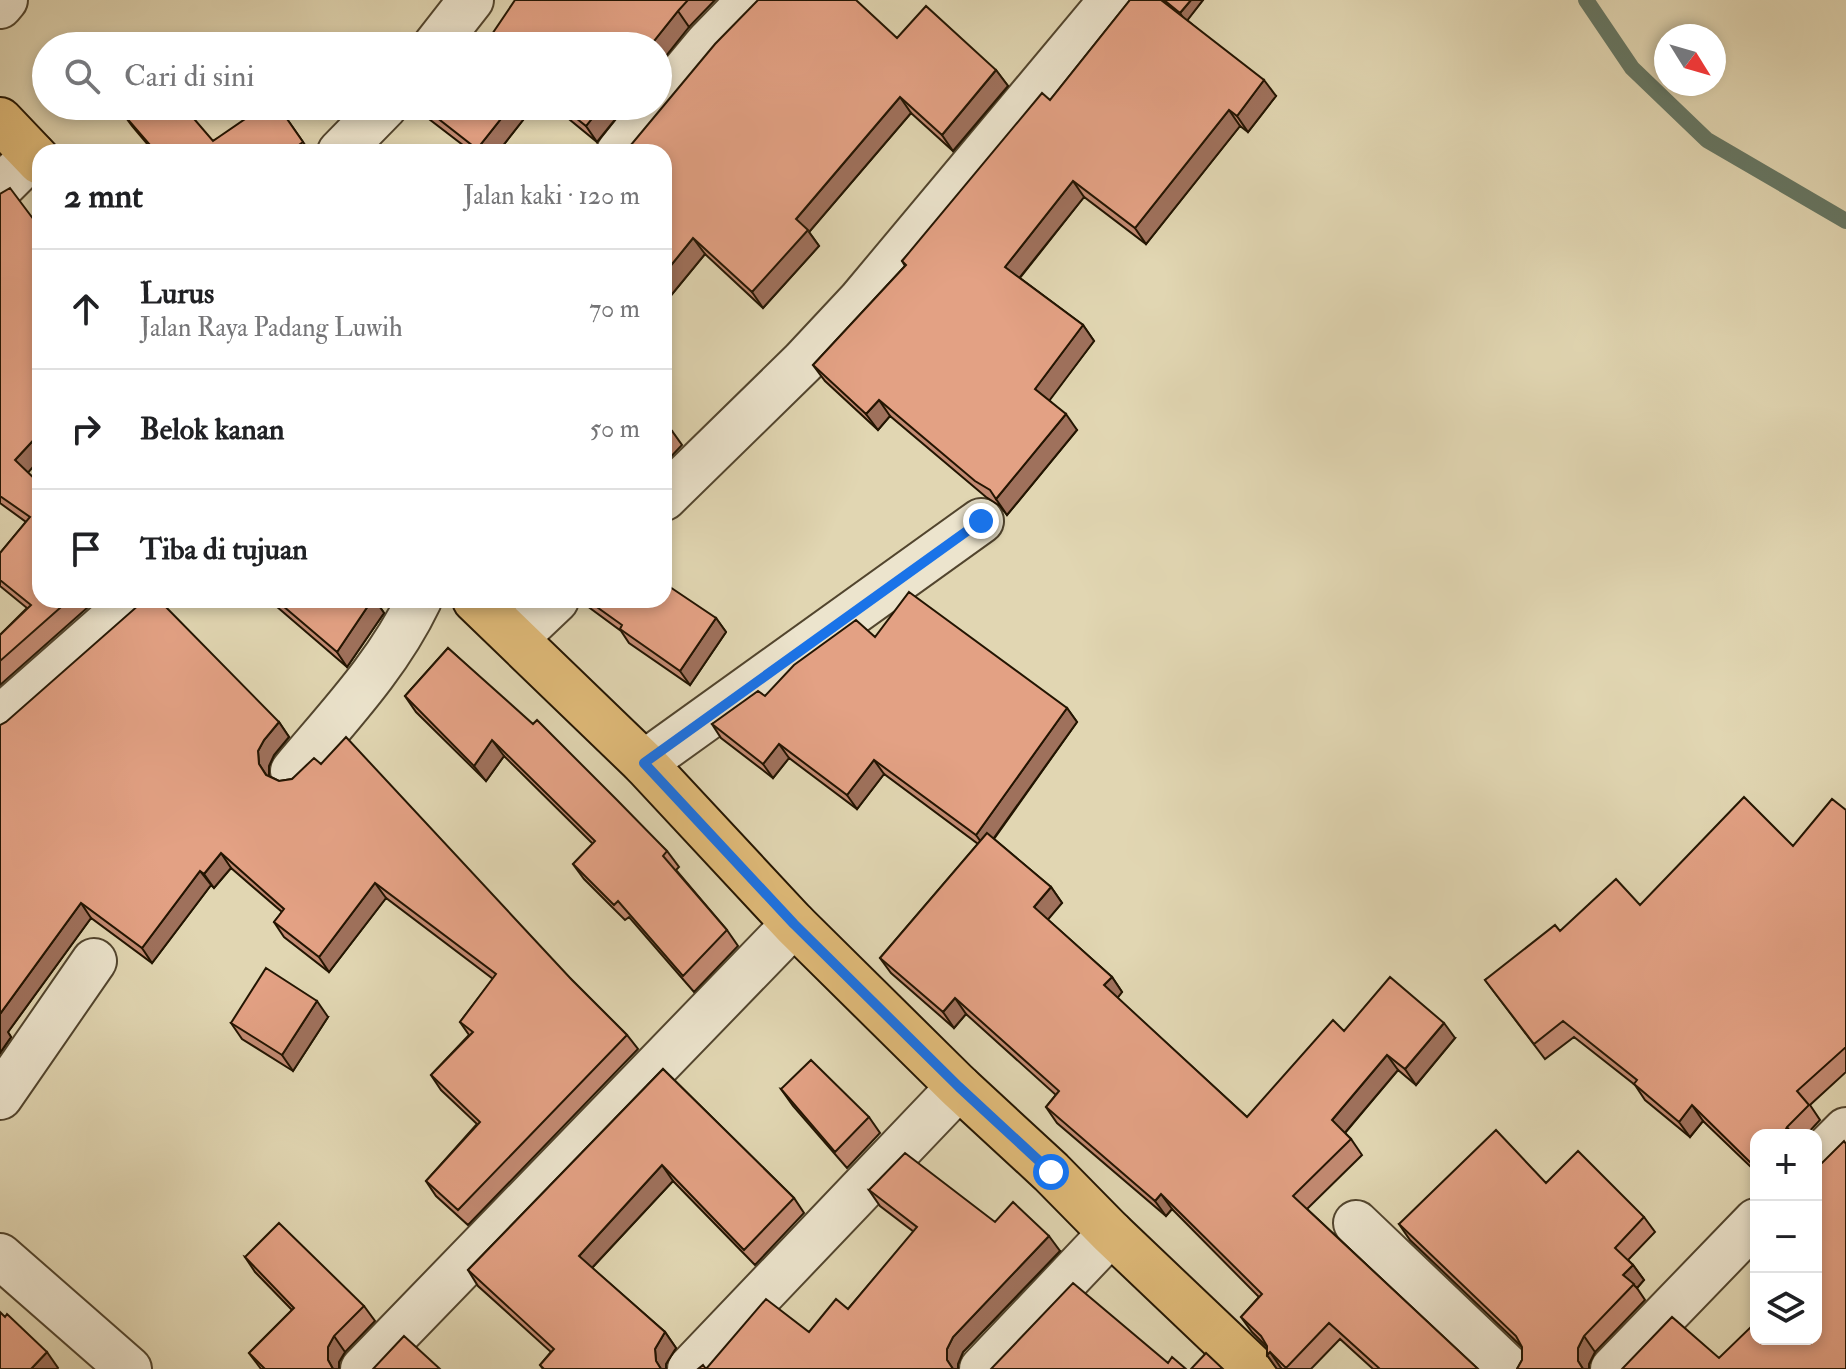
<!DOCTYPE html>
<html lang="id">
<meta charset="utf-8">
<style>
body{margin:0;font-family:"IM FELL Double Pica",serif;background:#f6f6f6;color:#202124}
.controls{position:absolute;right:24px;bottom:24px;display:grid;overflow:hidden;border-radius:16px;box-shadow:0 4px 12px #0003}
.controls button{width:72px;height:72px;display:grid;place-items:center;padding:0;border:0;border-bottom:2px solid #e0e0e0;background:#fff;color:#202124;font:40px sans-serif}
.compass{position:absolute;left:1654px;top:24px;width:72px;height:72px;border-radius:50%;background:#fff;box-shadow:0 4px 12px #0003;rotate:127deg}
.stop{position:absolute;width:24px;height:24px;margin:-18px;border:6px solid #1a73e8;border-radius:50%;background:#fff}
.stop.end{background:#1a73e8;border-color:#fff;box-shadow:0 2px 8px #0008}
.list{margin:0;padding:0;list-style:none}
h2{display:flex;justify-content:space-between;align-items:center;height:104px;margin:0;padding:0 32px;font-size:34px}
h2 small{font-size:26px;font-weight:400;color:#757577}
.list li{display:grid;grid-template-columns:52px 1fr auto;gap:24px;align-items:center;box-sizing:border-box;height:120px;padding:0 32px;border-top:2px solid #e0e0e0}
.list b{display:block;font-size:30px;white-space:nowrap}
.list p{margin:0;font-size:26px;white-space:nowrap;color:#757577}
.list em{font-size:26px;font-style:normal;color:#757577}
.icon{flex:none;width:44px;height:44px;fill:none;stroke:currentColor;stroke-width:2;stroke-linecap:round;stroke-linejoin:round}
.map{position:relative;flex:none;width:1846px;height:1369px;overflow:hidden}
.search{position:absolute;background:#fff;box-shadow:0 4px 12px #0003;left:32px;top:32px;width:640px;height:88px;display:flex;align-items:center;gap:20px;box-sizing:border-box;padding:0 28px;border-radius:44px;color:#757577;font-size:30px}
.panel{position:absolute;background:#fff;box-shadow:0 4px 12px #0003;left:32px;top:144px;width:640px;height:464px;border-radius:24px}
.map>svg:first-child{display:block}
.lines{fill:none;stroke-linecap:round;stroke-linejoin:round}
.stream{stroke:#677865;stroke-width:16}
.minor-casing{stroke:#52452e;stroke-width:48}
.major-casing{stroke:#231502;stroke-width:48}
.minor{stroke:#ece4cd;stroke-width:44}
.major{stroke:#e0bb79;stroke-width:44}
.wall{fill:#c38a72;stroke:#231502;stroke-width:2}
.shaded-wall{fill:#9f715c;stroke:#231502;stroke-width:2}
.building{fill:#e3a184;stroke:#231502;stroke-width:2}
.route{stroke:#1a73e8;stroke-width:10}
</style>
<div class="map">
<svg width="1846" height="1369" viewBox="0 0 1846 1369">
<rect width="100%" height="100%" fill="#e1d6b2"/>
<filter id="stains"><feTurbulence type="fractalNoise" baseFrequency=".0025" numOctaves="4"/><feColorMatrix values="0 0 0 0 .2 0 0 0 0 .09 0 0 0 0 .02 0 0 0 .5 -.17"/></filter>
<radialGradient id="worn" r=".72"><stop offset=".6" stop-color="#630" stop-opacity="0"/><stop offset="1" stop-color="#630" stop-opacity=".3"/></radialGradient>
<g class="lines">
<path class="stream" d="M 1586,0 L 1632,68 L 1707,140 L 1846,221"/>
<defs>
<path id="minor" d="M 0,6 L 5,0
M 435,46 L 471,0
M 658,103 L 708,43 L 750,0
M 340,152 L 385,106
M 619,152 L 656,106
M 0,188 L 33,155
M 664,498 L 803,362 L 860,301 L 1110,2
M 516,638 L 556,600
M 0,718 L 134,600
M 644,763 L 981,521
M 293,771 C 339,716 388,665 419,600
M 0,1097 L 94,961
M 1816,1160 L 1846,1130
M 1356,1223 L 1509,1369
M 0,1256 L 129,1369
M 363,1369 L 794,924
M 690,1369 L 959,1087
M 982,1369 L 1111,1233
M 1613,1369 L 1756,1221"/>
<path id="major" d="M 0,120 L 40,162
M 475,600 L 644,763 L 794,924 L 959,1087 L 1051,1172 L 1111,1233 L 1254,1369"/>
</defs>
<use href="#minor" class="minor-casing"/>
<use href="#major" class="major-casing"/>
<use href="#minor" class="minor"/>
<use href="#major" class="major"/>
</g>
<path class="wall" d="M 515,0 L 715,0 L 689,27 Z
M 1130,0 L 1203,0 L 1187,20 L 1276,96 L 1248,132 L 1240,126 L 1146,244 L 1084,197 L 1020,278 L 1083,325 L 1094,341 L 1049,400 L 1077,430 L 1007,515 L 1000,506 L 986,497 L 890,416 L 878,430 L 825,381 L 813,365 L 905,266 L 902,261 L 1050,100 Z
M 897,38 L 996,70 L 1008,86 L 953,151 L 911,113 L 809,232 L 819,246 L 763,308 L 705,254 L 664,304 L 664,152 Z
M 278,106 L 310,152 L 154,152 L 132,126 L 124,115 L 213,141 Z
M 420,106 L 534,106 L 498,152 L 472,152 L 429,119 Z
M 553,106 L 626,106 L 597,142 Z
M 0,194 L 40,600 L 96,600 L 0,685 L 0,635 L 27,608 L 0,586 L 0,553 L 26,522 L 0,503 Z
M 664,423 L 672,431 L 682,445 L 664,464 Z
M 269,600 L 375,600 L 384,613 L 347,667 Z
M 579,600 L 664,600 L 716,618 L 726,632 L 690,685 L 629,643 L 621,631 Z
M 875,637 L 1067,708 L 1077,722 L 994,839 L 1051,887 L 1062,903 L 1047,919 L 1112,977 L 1122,992 L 1117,998 L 1247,1117 L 1344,1031 L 1455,1038 L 1416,1085 L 1398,1070 L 1345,1133 L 1351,1139 L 1362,1155 L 1307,1209 L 1478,1369 L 1373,1369 L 1340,1339 L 1311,1369 L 1282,1369 L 1281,1368 L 1277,1369 L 1267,1355 L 1267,1347 L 1252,1332 L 1241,1317 L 1259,1297 L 1172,1209 L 1166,1216 L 1057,1123 L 1046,1107 L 1056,1095 L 966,1014 L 954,1028 L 891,973 L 880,958 L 978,844 L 884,774 L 857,809 L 789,758 L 773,778 L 721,738 L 712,724 Z
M 448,648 L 667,851 L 679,867 L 676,870 L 727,930 L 738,946 L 694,992 L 629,917 L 625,920 L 584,879 L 573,864 L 593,844 L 504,756 L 486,781 L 416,712 L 405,696 Z
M 279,722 L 289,737 L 274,755 L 269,766 L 269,776 L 279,781 L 292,779 L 321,764 L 572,980 L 627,1035 L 638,1049 L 468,1225 L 436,1196 L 426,1181 L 477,1124 L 441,1090 L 431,1075 L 469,1035 L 460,1022 L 493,979 L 386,898 L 329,972 L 284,937 L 274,922 L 282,912 L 231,868 L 214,888 L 211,885 L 152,963 L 91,918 L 8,1032 L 11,1037 L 0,1053 L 0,725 Z
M 1846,810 L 1846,1072 L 1810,1105 L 1820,1120 L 1806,1135 L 1756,1135 L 1756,1172 L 1703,1121 L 1690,1137 L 1645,1100 L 1635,1085 L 1574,1037 L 1545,1059 L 1485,980 L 1560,931 L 1640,905 L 1793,846 Z
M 328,1017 L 293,1071 L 242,1039 L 231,1023 Z
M 663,1069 L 794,1198 L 804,1213 L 755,1265 L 673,1181 L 592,1268 L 665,1332 L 676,1348 L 666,1364 L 666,1369 L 543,1369 L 540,1365 L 551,1352 L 478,1286 L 468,1270 Z
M 781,1089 L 869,1117 L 880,1133 L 847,1168 L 793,1106 Z
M 1546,1183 L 1644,1217 L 1655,1232 L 1628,1260 L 1633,1265 L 1644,1280 L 1637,1288 L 1645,1300 L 1595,1352 L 1589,1364 L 1589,1369 L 1517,1369 L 1522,1360 L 1522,1347 L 1410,1240 L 1399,1224 Z
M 869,1190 L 995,1222 L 1060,1251 L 963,1352 L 958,1364 L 958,1369 L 698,1369 L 706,1369 L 809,1332 L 848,1309 L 914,1232 L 880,1206 Z
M 245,1257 L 364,1306 L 375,1321 L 345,1352 L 339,1362 L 339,1369 L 261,1369 L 249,1353 L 292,1310 L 255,1272 Z"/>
<path class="shaded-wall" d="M 1191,0 L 1203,0 L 1186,22 L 1180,13 Z
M 678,11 L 689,27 L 658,66 L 658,46 L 650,46 Z
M 996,70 L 1008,86 L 953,151 L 942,135 Z
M 1264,80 L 1276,96 L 1248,132 L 1237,116 Z
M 900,97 L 911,113 L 809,232 L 819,246 L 763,308 L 752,292 L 796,219 Z
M 511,106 L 534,106 L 498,152 L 480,152 L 477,149 Z
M 602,106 L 626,106 L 597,142 L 586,126 Z
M 1229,110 L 1240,126 L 1146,244 L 1135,228 Z
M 1073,181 L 1084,197 L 1016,282 L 1005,267 Z
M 693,238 L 705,254 L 664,304 L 664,274 Z
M 1083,325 L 1094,341 L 1046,405 L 1035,389 Z
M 879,400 L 890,416 L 878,430 L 866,414 Z
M 1066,414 L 1077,430 L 1007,515 L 996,499 Z
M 40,433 L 40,459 L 26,475 L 15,460 Z
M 372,600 L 375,600 L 384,613 L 347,667 L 337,652 Z
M 716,618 L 726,632 L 690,685 L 680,671 Z
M 1067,708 L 1077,722 L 986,849 L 976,835 Z
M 279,722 L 289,737 L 274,755 L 269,766 L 269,779 L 259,764 L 258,751 L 264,740 Z
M 492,740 L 504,756 L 486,781 L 474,766 Z
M 779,744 L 789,758 L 773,778 L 763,764 Z
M 874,760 L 884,774 L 857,809 L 847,795 Z
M 221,853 L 231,868 L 214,888 L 204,874 Z
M 200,871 L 211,885 L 152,963 L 142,948 Z
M 375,883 L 386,898 L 329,972 L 319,957 Z
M 1051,887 L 1062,903 L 1045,923 L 1034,907 Z
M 81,903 L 91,918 L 8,1032 L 11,1037 L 0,1053 L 0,1014 Z
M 1112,977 L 1122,992 L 1115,1001 L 1104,985 Z
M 955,998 L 966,1014 L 954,1028 L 943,1012 Z
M 317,1001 L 328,1017 L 293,1071 L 282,1055 Z
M 1444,1023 L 1455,1038 L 1416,1085 L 1405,1069 Z
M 1387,1055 L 1398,1070 L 1343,1135 L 1332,1120 Z
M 1692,1105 L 1703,1121 L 1690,1137 L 1679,1122 Z
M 1787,1127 L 1793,1135 L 1783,1135 Z
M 662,1165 L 673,1181 L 589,1271 L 579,1256 Z
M 1161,1194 L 1172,1209 L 1166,1216 L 1155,1201 Z
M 1049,1236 L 1060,1251 L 963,1352 L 958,1364 L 958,1369 L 953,1369 L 947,1360 L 947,1349 L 953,1337 Z
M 1633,1265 L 1644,1280 L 1637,1288 L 1623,1275 Z
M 665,1332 L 676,1348 L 666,1364 L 666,1369 L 661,1369 L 656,1361 L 655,1349 Z
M 334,1336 L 345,1352 L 339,1362 L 339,1369 L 333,1369 L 328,1360 L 328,1347 Z
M 1584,1336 L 1595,1352 L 1589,1364 L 1589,1369 L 1583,1369 L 1578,1361 L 1578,1348 Z
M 47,1352 L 58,1368 L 57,1369 L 31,1369 Z
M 1270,1352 L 1281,1368 L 1280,1369 L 1277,1369 L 1267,1355 Z"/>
<path class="building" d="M 515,0 L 688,0 L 678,11 L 650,46 L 484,46 Z
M 758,0 L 856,0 L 897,38 L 926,6 L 996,70 L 942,135 L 900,97 L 796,219 L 808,230 L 752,292 L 693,238 L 664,274 L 664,152 L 625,152 L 715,44 Z
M 1130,0 L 1161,0 L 1264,80 L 1237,116 L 1229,110 L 1135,228 L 1073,181 L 1005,267 L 1083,325 L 1035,389 L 1066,414 L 996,499 L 990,490 L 975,481 L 879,400 L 866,414 L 813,365 L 906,265 L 902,261 L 1042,93 L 1050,100 Z
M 1164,0 L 1191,0 L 1180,13 Z
M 133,106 L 183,106 L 213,141 L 264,106 L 278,106 L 303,142 L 289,152 L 156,152 L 124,115 Z
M 422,106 L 511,106 L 477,149 Z
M 561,106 L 602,106 L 586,126 Z
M 10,188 L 40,228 L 40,433 L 15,460 L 40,484 L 40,600 L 69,600 L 0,661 L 0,635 L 31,605 L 0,580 L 0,553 L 30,517 L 0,496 L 0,194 Z
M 664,423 L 672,431 L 664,440 Z
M 664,583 L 716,618 L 680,671 L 620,629 L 622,625 L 587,600 L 664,600 Z
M 909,592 L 1067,708 L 976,835 L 874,760 L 847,795 L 779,744 L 763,764 L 712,724 L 758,691 L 765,696 L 794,665 L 856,620 L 875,637 Z
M 142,600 L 159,600 L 279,722 L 264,740 L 258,751 L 259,764 L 266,775 L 279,781 L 292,779 L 314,758 L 321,764 L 346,737 L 572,980 L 627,1035 L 458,1210 L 426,1181 L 480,1122 L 431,1075 L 473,1032 L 460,1022 L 496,974 L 375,883 L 319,957 L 274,922 L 284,909 L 221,853 L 204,874 L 200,871 L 142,948 L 81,903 L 0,1014 L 0,725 L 6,722 L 140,604 Z
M 276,600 L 372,600 L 337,652 Z
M 448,648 L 533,724 L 537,720 L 617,800 L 667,851 L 663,856 L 727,930 L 683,976 L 618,901 L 614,905 L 573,864 L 595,841 L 492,740 L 474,766 L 405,696 Z
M 1744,797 L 1793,846 L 1832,799 L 1846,810 L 1846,1047 L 1797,1091 L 1809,1105 L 1787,1127 L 1783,1135 L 1756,1135 L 1756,1168 L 1692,1105 L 1679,1122 L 1634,1084 L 1637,1080 L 1563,1021 L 1534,1044 L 1485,980 L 1555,925 L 1560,931 L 1616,879 L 1640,905 Z
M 987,833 L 1051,887 L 1034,907 L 1112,977 L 1104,985 L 1247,1117 L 1333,1020 L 1344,1031 L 1390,977 L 1444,1023 L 1405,1069 L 1387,1055 L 1332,1120 L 1351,1139 L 1293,1196 L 1478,1369 L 1380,1369 L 1329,1323 L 1286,1368 L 1270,1352 L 1267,1355 L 1267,1346 L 1261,1336 L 1241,1317 L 1262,1294 L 1161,1194 L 1155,1201 L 1046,1107 L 1059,1091 L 955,998 L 943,1012 L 880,958 Z
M 266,968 L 317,1001 L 282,1055 L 231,1023 Z
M 811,1060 L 869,1117 L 835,1152 L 781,1089 Z
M 663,1069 L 794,1198 L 744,1250 L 662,1165 L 579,1256 L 665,1332 L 655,1349 L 656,1361 L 661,1369 L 544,1369 L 540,1365 L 554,1349 L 468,1270 Z
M 1496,1130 L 1546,1183 L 1578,1151 L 1644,1217 L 1615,1248 L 1633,1265 L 1623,1275 L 1634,1284 L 1584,1336 L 1578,1348 L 1578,1361 L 1583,1369 L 1517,1369 L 1522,1360 L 1522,1347 L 1516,1336 L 1399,1224 Z
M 1844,1141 L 1846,1144 L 1846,1369 L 1622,1369 L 1672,1317 L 1719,1358 L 1756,1322 L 1756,1339 L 1816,1339 L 1816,1166 L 1822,1163 Z
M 905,1153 L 995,1222 L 1013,1202 L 1049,1236 L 953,1337 L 947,1349 L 947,1360 L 953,1369 L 698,1369 L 703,1365 L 706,1369 L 766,1299 L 809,1332 L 836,1299 L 848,1309 L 917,1227 L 869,1190 Z
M 279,1223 L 364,1306 L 334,1336 L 328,1347 L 328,1360 L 333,1369 L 265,1369 L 249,1353 L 294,1308 L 245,1257 Z
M 1073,1283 L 1168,1363 L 1172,1357 L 1186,1369 L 991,1369 Z
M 0,1312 L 5,1317 L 7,1314 L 47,1352 L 31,1369 L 0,1369 Z
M 404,1336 L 440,1369 L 373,1369 Z
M 1206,1353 L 1223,1369 L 1191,1369 Z"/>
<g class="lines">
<path class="route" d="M 981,521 L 644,763 L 794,924 L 959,1087 L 1051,1172"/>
</g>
<rect width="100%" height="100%" filter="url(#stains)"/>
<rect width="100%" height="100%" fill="url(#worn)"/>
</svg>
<div class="controls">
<button>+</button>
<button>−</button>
<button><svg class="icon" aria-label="layers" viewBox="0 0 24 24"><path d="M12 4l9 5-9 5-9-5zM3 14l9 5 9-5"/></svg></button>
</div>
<svg class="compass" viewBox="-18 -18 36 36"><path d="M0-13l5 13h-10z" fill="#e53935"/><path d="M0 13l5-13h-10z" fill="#757577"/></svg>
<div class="stop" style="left:1051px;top:1172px"></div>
<div class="stop end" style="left:981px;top:521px"></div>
<div class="search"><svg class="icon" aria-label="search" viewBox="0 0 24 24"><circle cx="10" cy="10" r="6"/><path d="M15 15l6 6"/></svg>Cari di sini</div>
<section class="panel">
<h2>2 mnt<small>Jalan kaki · 120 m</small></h2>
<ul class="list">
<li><svg class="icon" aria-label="ahead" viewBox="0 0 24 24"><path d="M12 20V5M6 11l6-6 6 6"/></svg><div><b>Lurus</b><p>Jalan Raya Padang Luwih</p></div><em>70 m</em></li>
<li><svg class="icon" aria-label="right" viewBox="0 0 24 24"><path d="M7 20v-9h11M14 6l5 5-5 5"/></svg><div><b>Belok kanan</b></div><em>50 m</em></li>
<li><svg class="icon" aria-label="arrive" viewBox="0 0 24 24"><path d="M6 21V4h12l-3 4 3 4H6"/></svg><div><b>Tiba di tujuan</b></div></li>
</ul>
</section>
</div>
